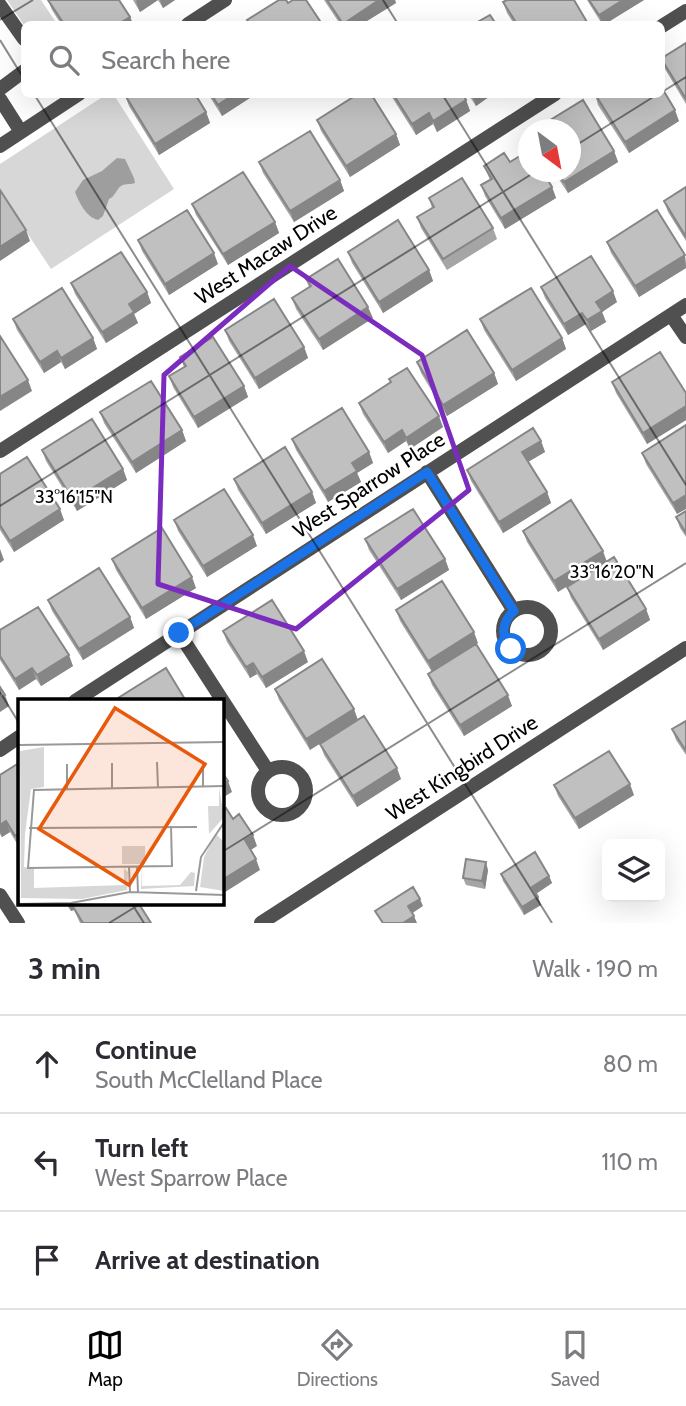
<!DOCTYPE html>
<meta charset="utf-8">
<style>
body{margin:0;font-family:Cabin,sans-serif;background:#f7f7f7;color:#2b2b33}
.controls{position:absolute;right:21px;bottom:21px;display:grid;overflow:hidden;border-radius:10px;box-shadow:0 7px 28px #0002}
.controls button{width:63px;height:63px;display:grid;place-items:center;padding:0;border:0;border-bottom:2px solid #e1e1e2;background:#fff;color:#2b2b33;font:35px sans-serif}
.compass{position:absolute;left:518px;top:119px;width:63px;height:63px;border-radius:50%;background:#fff;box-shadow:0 7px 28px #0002;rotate:148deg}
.stop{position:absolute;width:21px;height:21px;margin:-16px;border:5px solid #1a73e8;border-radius:50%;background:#fff}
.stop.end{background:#1a73e8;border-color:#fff;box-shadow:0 2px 7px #0008}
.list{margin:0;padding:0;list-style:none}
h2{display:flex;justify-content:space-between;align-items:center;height:91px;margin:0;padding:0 28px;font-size:30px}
h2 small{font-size:23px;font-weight:400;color:#7c7c81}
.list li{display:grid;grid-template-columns:46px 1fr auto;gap:21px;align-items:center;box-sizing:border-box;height:98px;padding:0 28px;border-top:2px solid #e1e1e2}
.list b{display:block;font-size:26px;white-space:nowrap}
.list p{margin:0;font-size:23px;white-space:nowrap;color:#7c7c81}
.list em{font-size:23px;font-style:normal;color:#7c7c81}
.icon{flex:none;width:38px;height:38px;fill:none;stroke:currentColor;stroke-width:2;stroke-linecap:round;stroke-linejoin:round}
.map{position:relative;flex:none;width:686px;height:923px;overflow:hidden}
.search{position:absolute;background:#fff;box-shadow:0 7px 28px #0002;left:21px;right:21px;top:21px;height:77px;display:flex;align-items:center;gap:18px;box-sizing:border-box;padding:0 24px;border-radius:10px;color:#7c7c81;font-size:26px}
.sheet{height:385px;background:#fff}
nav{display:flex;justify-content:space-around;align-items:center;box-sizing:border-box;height:98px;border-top:2px solid #e1e1e2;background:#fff;font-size:19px;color:#7c7c81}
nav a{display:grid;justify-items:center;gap:4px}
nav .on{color:#000}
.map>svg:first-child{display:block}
.green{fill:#d7d7d7}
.water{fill:#9e9e9e}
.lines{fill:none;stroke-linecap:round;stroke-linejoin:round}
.minor{stroke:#505050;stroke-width:14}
.wall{fill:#a5a5a5}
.shaded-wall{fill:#868686}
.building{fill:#c0c0c0;stroke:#868686;stroke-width:2}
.route{stroke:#1a73e8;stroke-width:9}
.marked{fill:none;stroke:#7b2cbf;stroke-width:5;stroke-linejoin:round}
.ticks{fill:none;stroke:#000;stroke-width:2;stroke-opacity:0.45}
.labels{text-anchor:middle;stroke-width:5;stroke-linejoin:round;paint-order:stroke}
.street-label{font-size:21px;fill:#000;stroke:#fff}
.inset-road{fill:none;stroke:#999;stroke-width:2}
.view{fill:#e8590c;fill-opacity:0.15;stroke:#e8590c;stroke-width:3.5}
.inset-edge{fill:none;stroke:#000;stroke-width:3.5}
.ticks-label{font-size:18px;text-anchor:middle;fill:#000;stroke:#fff;stroke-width:5;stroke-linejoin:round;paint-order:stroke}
</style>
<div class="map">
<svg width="686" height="923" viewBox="0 0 686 923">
<rect width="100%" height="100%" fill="#fff"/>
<path class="green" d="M 7,0 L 41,0 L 57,24 L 24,25 Z
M 107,94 L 114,95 L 174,189 L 51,269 L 0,192 L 0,164 Z"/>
<path class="water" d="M 117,158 L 125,159 L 134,178 L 135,183 C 130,185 126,183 121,186 C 116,189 116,196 109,199 L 103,216 L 98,220 C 86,217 79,202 75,192 L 83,180 L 102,171 Z"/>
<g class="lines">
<path class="minor" d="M 0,5 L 24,39
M 188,24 L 225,0
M 662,26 L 686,11
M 0,89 L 24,71
M 0,99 L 21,132
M 0,146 L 79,94
M 671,315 L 686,337
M 0,451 L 555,94
M 427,472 L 514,611
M503 631a24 24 0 1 1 48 0a24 24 0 1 1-48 0Z
M 179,633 L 268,771
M 75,701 L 686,305
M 0,750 L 19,737
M258 791a24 24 0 1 1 48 0a24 24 0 1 1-48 0Z
M 0,895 L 18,923
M 261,923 L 686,648"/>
</g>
<path class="wall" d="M 48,0 L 130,17 L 133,24 L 61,24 L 52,10 Z
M 133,0 L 175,0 L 163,8 L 158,0 L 140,12 Z
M 324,0 L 395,0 L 396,3 L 362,24 L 340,24 Z
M 587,0 L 644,0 L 605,24 L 602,24 Z
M 503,2 L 587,22 L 588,24 L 514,24 L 507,13 Z
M 686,43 L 686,104 L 665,69 L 662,61 L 662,58 Z
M 208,94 L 256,94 L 222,116 Z
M 390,94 L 463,94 L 466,100 L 470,111 L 437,132 L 433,124 L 416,135 Z
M 468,94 L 493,94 L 476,106 Z
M 595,94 L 679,121 L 629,153 L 598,105 Z
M 125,95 L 206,112 L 210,123 L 159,155 L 129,106 Z
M 583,100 L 614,151 L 618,162 L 568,193 L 554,172 L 570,172 L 570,130 L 550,130 L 547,122 Z
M 317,120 L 396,134 L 400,145 L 350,177 L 321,131 Z
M 259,162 L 340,180 L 344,191 L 294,222 L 263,173 Z
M 510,162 L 552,187 L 556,198 L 505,229 L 485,196 L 481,185 L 490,180 L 484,166 Z
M 686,187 L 686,241 L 668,212 L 664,201 Z
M 429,198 L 493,228 L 497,239 L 447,270 L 421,228 L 417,217 L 432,208 Z
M 192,204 L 275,222 L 279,233 L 228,265 L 196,215 Z
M 138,240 L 218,264 L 169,295 L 142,251 Z
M 607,242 L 685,255 L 686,268 L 639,297 L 611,253 Z
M 348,252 L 429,270 L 433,281 L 383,313 L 352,263 Z
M 306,279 L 373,318 L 323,350 L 296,309 L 292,298 L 309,287 Z
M 71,283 L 147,292 L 151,303 L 134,314 L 138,323 L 106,343 L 75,294 Z
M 541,287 L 617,302 L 602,312 L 606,322 L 591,331 L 586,324 L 568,335 L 545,298 Z
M 13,319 L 93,338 L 97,349 L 65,369 L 61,362 L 44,373 L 17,330 Z
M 480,319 L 562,338 L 566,349 L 516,381 L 484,330 Z
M 225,330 L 304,347 L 308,358 L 259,389 L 229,341 Z
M 180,357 L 244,386 L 248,397 L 198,428 L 173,387 L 169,376 L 184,367 Z
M 417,362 L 494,373 L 498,384 L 447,416 L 421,373 Z
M 389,379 L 443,427 L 410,449 L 406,441 L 388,453 L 363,414 L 359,403 L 391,382 Z
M 612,382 L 686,393 L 686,420 L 647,444 L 616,393 Z
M 100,412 L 182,430 L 186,441 L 136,473 L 104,423 Z
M 686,425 L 677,514 L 646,464 L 642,453 Z
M 292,439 L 369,452 L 373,463 L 357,473 L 361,482 L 328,502 L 296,450 Z
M 541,441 L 545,452 L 528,462 L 547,492 L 551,503 L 503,533 L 471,481 L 467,470 Z
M 42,450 L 123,469 L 127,480 L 77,511 L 46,461 Z
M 0,474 L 64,520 L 14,552 L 0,530 Z
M 234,479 L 312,492 L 316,503 L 266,534 L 238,490 Z
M 571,500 L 558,592 L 527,542 L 523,531 Z
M 686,511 L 686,537 L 680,528 L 676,517 Z
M 174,520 L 257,546 L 207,577 L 178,531 Z
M 365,539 L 445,559 L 449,570 L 401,600 L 369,550 Z
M 112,559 L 196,588 L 146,619 L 116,570 Z
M 567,587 L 646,609 L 650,620 L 603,650 L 571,598 Z
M 48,600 L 130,617 L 134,628 L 83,660 L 52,611 Z
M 396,610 L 478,643 L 476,644 L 512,706 L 464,736 L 432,685 L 428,674 L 432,672 L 400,621 Z
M 0,630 L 73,666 L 41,686 L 36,679 L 19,690 L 0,660 Z
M 223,631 L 308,662 L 266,688 L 257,674 L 250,678 L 227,642 Z
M 322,659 L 310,750 L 279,700 L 275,689 Z
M 686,721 L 686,755 L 676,740 L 672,729 Z
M 320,744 L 401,779 L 357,807 L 324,755 Z
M 19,763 L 19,847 L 10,832 L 2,837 L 0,834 L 0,775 Z
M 554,785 L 634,795 L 579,829 L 558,796 Z
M 488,870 L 485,889 L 466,885 L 463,878 Z
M 501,874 L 549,876 L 552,883 L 536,894 L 541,905 L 524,915 L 503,881 Z
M 66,904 L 139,904 L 151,923 L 80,923 L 74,910 L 71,911 Z"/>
<path class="shaded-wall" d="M 137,0 L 158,0 L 140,12 L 136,1 Z
M 160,0 L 175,0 L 163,8 Z
M 379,0 L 395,0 L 396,3 L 362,24 L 343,24 Z
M 623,0 L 644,0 L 605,24 L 602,24 L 599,15 Z
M 130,17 L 133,24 L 118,24 Z
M 234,94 L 256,94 L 222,116 L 218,105 Z
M 472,94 L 493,94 L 476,106 Z
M 466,100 L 470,111 L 437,132 L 433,121 Z
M 675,110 L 679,121 L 629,153 L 625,142 Z
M 206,112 L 210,123 L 159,155 L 155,144 Z
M 429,113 L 433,124 L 416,135 L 412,124 Z
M 396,134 L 400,145 L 350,177 L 346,166 Z
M 614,151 L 618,162 L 568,193 L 564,182 Z
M 340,180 L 344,191 L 294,222 L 290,211 Z
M 552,187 L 556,198 L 505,229 L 501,218 Z
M 275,222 L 279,233 L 228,265 L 223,254 Z
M 26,230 L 30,241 L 0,261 L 0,247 Z
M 214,253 L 218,264 L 169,295 L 165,284 Z
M 685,255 L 686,268 L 639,297 L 635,286 Z
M 429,270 L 433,281 L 383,313 L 379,302 Z
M 613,291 L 617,302 L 602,312 L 606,322 L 591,331 L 587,320 L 596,302 Z
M 147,292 L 151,303 L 134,314 L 138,323 L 106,343 L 102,332 L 129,304 Z
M 368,307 L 373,318 L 323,350 L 319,339 Z
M 582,313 L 586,324 L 568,335 L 564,324 Z
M 93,338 L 97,349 L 65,369 L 61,358 Z
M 562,338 L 566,349 L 516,381 L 512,370 Z
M 304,347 L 308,358 L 259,389 L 255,378 Z
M 57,351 L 61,362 L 44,373 L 40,362 Z
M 494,373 L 498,384 L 447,416 L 443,405 Z
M 28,380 L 32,391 L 0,411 L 0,397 Z
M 244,386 L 248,397 L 198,428 L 194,417 Z
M 686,406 L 686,420 L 647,444 L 643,433 Z
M 439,416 L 443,427 L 410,449 L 406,438 Z
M 182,430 L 186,441 L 136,473 L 132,462 Z
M 402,430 L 406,441 L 388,453 L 384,442 Z
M 541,441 L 545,452 L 526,463 L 522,452 Z
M 369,452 L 373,463 L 357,473 L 361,482 L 328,502 L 324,491 L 352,463 Z
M 123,469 L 127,480 L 77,511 L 73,500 Z
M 312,492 L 316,503 L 266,534 L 262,523 Z
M 547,492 L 551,503 L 503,533 L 499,522 Z
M 686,495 L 686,509 L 677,514 L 673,503 Z
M 60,509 L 64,520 L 14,552 L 10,541 Z
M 253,535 L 257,546 L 207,577 L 203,566 Z
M 0,549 L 4,560 L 0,563 Z
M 603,551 L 607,562 L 558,592 L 554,581 Z
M 445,559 L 449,570 L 401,600 L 397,589 Z
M 192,577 L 196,588 L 146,619 L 142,608 Z
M 646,609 L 650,620 L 603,650 L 599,639 Z
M 130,617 L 134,628 L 83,660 L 79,649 Z
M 474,632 L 478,643 L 432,672 L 428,661 Z
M 304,651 L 308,662 L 266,688 L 262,677 Z
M 69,655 L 73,666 L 41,686 L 37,675 Z
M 253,663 L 257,674 L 250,678 L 246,667 Z
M 32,668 L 36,679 L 19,690 L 15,679 Z
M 5,695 L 9,706 L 0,712 L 0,698 Z
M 508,695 L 512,706 L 464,736 L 460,725 Z
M 354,709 L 358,720 L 310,750 L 306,739 Z
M 397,768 L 401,779 L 357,807 L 353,796 Z
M 228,781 L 232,792 L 222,798 L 222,784 Z
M 630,784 L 634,795 L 579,829 L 575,818 Z
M 6,821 L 10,832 L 2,837 L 0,832 L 0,825 Z
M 253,835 L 257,846 L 249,851 L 245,840 Z
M 256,859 L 260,870 L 222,894 L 222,880 Z
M 486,862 L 488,870 L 485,889 L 482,881 Z
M 549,876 L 552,883 L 534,895 L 532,887 Z
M 538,897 L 541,905 L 524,915 L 522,907 Z
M 420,899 L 423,906 L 411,914 L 408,906 Z
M 68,904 L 83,904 L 72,905 L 74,910 L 71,911 Z
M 414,916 L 417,923 L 403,923 Z"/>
<path class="building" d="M 48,0 L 119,0 L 130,17 L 118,24 L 64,24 Z
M 279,0 L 286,0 L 288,3 L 293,0 L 306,0 L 322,24 L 250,24 L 247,20 Z
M 327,0 L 379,0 L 343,24 Z
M 507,0 L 574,0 L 587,22 L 583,24 L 517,24 L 503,2 Z
M 589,0 L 623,0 L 599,15 Z
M 490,15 L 496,24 L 474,24 Z
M 686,43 L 686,99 L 662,60 L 662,58 Z
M 662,88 L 675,110 L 625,142 L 595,94 L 662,94 Z
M 126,94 L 195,94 L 206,112 L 155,144 L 125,95 Z
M 211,94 L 234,94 L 218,105 Z
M 358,94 L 371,94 L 396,134 L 346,166 L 317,120 Z
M 393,94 L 463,94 L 466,100 L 433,121 L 429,113 L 412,124 Z
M 583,100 L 614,151 L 564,182 L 557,172 L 570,172 L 570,130 L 552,130 L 547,122 Z
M 310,131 L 340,180 L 290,211 L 259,162 Z
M 528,151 L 528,172 L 543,172 L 552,187 L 501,218 L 481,185 L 492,179 L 484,166 L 504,153 L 510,162 Z
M 243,172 L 275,222 L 223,254 L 192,204 Z
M 462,178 L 493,228 L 443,259 L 417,217 L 434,207 L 429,198 Z
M 686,187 L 686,237 L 664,201 Z
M 0,190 L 26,230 L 0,247 Z
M 187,210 L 214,253 L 165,284 L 138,240 Z
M 657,210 L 685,255 L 635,286 L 607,242 Z
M 398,220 L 429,270 L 379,302 L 348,252 Z
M 121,252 L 147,292 L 129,304 L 134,312 L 102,332 L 71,283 Z
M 591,256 L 613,291 L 596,302 L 602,311 L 587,320 L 582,313 L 564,324 L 541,287 Z
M 338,259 L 368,307 L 319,339 L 292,298 L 311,286 L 306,279 Z
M 62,288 L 93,338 L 61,358 L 57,351 L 40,362 L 13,319 Z
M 531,288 L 562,338 L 512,370 L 480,319 Z
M 274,299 L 304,347 L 255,378 L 225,330 Z
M 467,330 L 494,373 L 443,405 L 417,362 Z
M 0,336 L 28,380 L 0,397 Z
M 213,337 L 244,386 L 194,417 L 169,376 L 186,366 L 180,357 Z
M 660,352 L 686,393 L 686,406 L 643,433 L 612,382 Z
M 407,368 L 439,416 L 406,438 L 402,430 L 384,442 L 359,403 L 391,382 L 389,379 Z
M 151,381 L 182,430 L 132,462 L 100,412 Z
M 342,408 L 369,452 L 352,463 L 357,471 L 324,491 L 292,439 Z
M 92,419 L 123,469 L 73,500 L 42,450 Z
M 686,425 L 686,495 L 673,503 L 642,453 Z
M 533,428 L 541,441 L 522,452 L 547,492 L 499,522 L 467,470 Z
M 285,447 L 312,492 L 262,523 L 234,479 Z
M 27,457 L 60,509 L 10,541 L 0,525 L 0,474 Z
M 224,489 L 253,535 L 203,566 L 174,520 Z
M 571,500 L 603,551 L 554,581 L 523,531 Z
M 413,509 L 445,559 L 397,589 L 365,539 Z
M 686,511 L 686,533 L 676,517 Z
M 162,528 L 192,577 L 142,608 L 112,559 Z
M 614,557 L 646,609 L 599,639 L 567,587 Z
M 99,568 L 130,617 L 79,649 L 48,600 Z
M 442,581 L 474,632 L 428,661 L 396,610 Z
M 272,600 L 304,651 L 262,677 L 253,663 L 246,667 L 223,631 Z
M 38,607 L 69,655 L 37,675 L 32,668 L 15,679 L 0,656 L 0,630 Z
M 476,644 L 508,695 L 460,725 L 428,674 Z
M 322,659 L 354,709 L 306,739 L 275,689 Z
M 166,668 L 186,701 L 120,701 L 118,698 Z
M 0,687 L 5,695 L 0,698 Z
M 364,716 L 397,768 L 353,796 L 320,744 Z
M 686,721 L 686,751 L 672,729 Z
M 609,751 L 630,784 L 575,818 L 554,785 Z
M 19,763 L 19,833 L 15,836 L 6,821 L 0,825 L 0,775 Z
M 222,772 L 228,781 L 222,784 Z
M 226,808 L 233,819 L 239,814 L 253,835 L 245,840 L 256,859 L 222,880 L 222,810 Z
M 535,852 L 549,876 L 532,887 L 538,897 L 522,907 L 501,874 Z
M 466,859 L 486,862 L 482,881 L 463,878 Z
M 413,887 L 420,899 L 408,906 L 414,916 L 403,923 L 383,923 L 375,911 Z
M 73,904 L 139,904 L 151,923 L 83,923 L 72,905 Z"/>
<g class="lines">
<path class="route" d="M 179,633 L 427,472 L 514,611 C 502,622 500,635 511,649"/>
</g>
<path class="marked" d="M 290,266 L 422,355 L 469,490 L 296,629 L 158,584 L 164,375 Z"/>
<path class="ticks" d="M 383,0 L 398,24M 0,20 L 33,0M 0,40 L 24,79M 662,92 L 686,77M 34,94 L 552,923M 442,94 L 686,485M 570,149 L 658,94M 0,506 L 535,172M 0,692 L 19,723M 222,852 L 686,563M 132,904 L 144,923M 109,923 L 140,904"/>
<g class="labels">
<g class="street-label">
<text transform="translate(266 255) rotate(-33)" y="7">West Macaw Drive</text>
<text transform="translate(369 485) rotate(-33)" y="7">West Sparrow Place</text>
<text transform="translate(462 768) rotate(-33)" y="7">West Kingbird Drive</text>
</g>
</g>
<g transform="translate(18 699)">
<rect width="206" height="206" fill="#fff"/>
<path d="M 26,48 L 26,88 L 13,90 L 7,135 L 6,168 L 16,170 L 16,189 L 106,186 L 106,169 L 110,173 L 109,191 L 64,200 L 3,199 L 2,52 ZM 201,89 L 206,118 L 191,135 L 190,107 L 201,107 ZM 198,135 L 206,143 L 206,192 L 182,188 L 186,158 ZM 104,147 L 127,147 L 127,165 L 104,165 ZM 124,168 L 124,187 L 162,186 L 173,173 L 177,174 L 176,187 L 123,190 Z" fill="#d7d7d7"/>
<path class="inset-road" d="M 0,30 L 1,206M 1,46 L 207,43M 139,63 L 140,89M 185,63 L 185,88M 94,64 L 94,90M 49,65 L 49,90M 153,127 L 154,167 L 10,169 L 16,91 L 207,87M 11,129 L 179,128M 111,167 L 112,193M 119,167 L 120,193M 178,192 L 183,158 L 207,122M 0,205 L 53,204 L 112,193 L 207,196"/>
<path class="view" d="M 97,9 L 187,65 L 111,186 L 21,130 Z"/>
<rect width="206" height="206" class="inset-edge"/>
</g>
<g class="ticks-label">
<text x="74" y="503">33°16'15"N</text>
<text x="612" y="578">33°16'20"N</text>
</g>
</svg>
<div class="controls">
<button><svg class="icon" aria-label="layers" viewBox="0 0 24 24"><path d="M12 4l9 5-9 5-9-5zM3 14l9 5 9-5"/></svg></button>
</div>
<svg class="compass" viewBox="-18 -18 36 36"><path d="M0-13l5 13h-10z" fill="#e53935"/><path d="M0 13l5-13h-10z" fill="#7c7c81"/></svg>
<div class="stop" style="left:511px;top:649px"></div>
<div class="stop end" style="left:179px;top:633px"></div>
<div class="search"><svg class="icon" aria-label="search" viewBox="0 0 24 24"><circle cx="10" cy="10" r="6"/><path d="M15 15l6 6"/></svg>Search here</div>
</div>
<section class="sheet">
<h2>3 min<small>Walk · 190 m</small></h2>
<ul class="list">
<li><svg class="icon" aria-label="ahead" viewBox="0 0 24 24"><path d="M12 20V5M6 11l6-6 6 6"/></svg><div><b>Continue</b><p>South McClelland Place</p></div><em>80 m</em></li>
<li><svg class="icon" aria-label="left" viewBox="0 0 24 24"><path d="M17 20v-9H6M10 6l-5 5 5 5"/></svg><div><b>Turn left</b><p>West Sparrow Place</p></div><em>110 m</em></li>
<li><svg class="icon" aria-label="arrive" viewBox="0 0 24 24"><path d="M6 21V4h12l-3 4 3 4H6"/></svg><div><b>Arrive at destination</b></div></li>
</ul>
</section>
<nav>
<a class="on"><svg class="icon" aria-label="map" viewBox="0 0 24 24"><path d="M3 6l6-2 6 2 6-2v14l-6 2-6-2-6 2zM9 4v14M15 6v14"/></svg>Map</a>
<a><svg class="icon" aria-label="directions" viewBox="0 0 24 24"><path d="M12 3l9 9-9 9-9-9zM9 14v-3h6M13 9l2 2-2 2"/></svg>Directions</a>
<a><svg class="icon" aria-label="saved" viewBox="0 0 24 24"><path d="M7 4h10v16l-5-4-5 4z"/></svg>Saved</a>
</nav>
